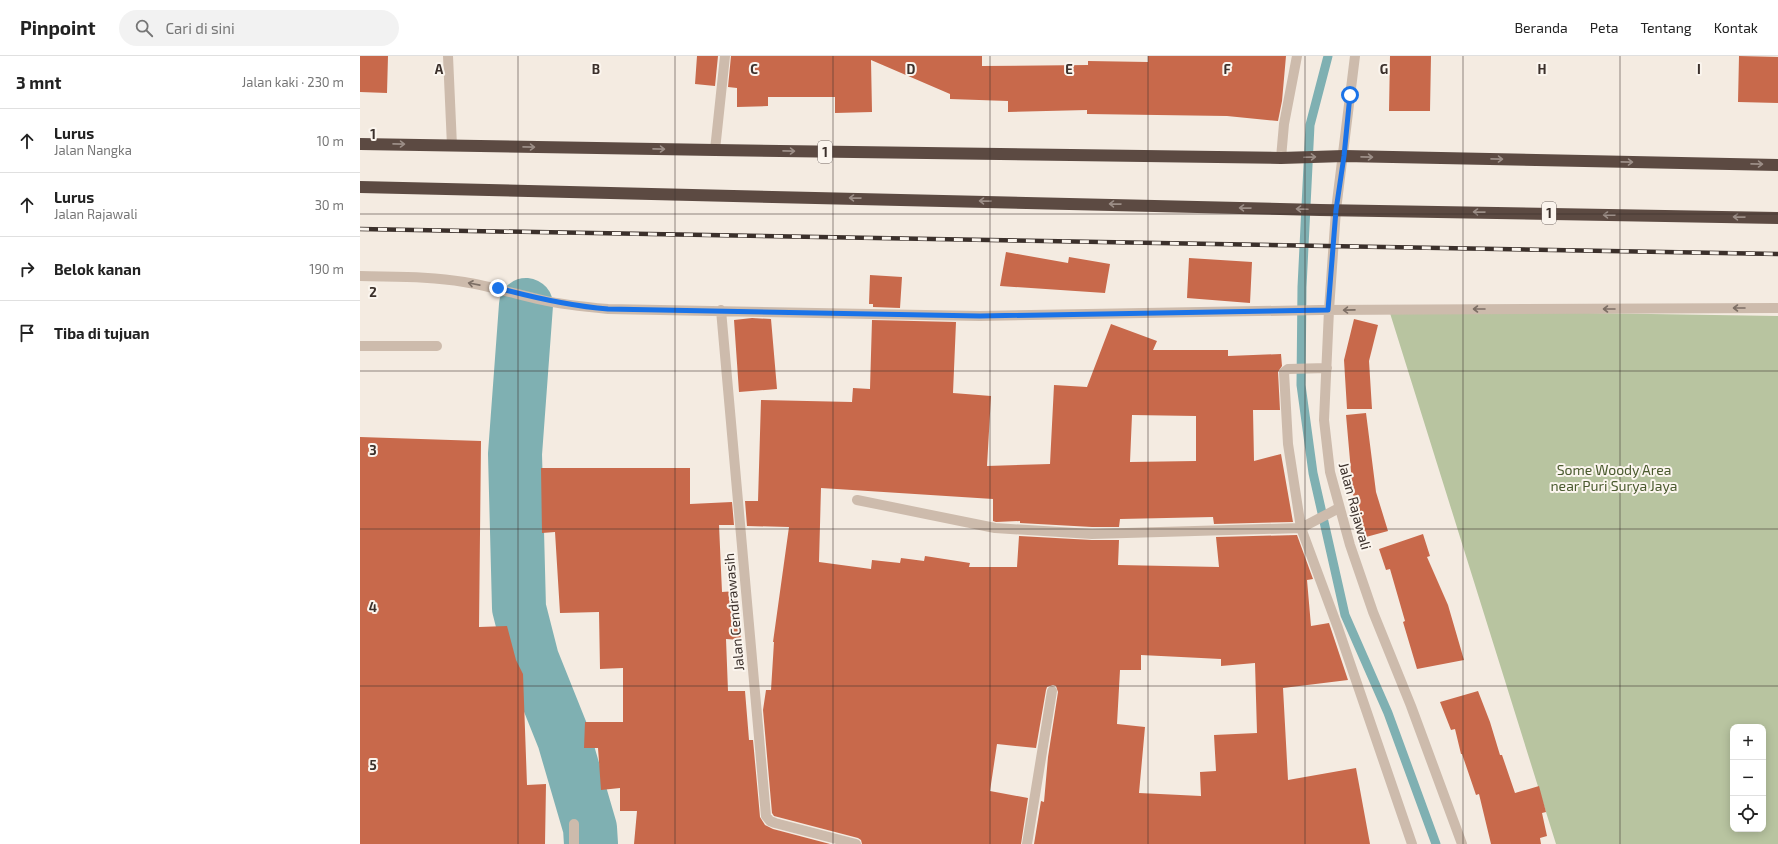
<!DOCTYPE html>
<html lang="id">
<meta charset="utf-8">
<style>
body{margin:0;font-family:"Exo 2",sans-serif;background:#f2f2f2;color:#222}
.controls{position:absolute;right:12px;bottom:12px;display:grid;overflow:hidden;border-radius:8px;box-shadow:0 2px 10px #0003}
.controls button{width:36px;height:36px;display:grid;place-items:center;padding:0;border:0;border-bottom:1px solid #e0e0e0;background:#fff;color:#222;font:20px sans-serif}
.stop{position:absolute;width:12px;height:12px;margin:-9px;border:3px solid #1a73e8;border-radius:50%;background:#fff}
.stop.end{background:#1a73e8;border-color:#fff;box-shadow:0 1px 4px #0008}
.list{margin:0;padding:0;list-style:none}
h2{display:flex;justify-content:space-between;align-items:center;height:52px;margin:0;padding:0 16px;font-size:17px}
h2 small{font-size:13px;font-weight:400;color:#767676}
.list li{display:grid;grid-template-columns:26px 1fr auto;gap:12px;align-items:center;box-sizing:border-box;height:64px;padding:0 16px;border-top:1px solid #e0e0e0}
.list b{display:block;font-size:15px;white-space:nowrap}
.list p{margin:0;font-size:13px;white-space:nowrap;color:#767676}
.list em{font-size:13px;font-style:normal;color:#767676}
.icon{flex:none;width:22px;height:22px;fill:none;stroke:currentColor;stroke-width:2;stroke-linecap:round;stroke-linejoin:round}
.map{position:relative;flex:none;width:1418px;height:788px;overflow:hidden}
header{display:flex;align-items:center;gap:24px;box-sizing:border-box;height:56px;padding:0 20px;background:#fff;border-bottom:1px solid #e0e0e0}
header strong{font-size:19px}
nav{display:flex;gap:22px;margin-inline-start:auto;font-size:14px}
.search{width:280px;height:36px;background:#f2f2f2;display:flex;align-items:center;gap:10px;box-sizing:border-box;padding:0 14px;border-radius:22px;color:#767676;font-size:15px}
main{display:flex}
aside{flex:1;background:#fff}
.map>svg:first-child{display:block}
.green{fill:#b8c4a0;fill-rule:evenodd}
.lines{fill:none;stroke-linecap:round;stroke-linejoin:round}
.stream{stroke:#7fb0b2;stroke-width:9}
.river{stroke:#7fb0b2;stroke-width:54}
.building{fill:#c8694b;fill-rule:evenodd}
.minor{stroke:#cdbbac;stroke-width:10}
.highway{stroke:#5c4a42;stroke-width:12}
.rail-casing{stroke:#3b302b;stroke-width:4.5}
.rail{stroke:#fbf5ee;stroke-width:3;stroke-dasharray:9;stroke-linecap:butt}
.oneway{stroke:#9c8e87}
.oneway2{stroke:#7d6f65}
.route{stroke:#1a73e8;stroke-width:5}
.grid{fill:none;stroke:#3b302b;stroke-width:1;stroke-opacity:0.55}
.labels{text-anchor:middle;stroke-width:4;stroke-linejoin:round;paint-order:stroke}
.shield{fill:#fbf5ee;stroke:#756b66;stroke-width:1}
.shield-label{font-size:13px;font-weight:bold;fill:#3b302b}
.park-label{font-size:14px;fill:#4a5a2e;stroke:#fbf5ee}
.street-label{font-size:14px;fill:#3b302b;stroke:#fbf5ee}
.grid-label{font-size:13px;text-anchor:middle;font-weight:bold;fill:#3b302b;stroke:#fbf5ee;stroke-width:4;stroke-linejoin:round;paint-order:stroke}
</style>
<header>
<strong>Pinpoint</strong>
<div class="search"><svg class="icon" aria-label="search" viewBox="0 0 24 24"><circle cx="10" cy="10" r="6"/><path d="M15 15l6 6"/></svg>Cari di sini</div>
<nav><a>Beranda</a><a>Peta</a><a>Tentang</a><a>Kontak</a></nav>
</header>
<main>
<aside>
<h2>3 mnt<small>Jalan kaki · 230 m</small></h2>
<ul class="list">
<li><svg class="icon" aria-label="ahead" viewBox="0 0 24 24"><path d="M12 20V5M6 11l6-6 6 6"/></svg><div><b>Lurus</b><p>Jalan Nangka</p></div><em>10 m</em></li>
<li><svg class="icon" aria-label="ahead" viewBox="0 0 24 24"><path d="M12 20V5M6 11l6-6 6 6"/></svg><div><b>Lurus</b><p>Jalan Rajawali</p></div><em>30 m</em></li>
<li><svg class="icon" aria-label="right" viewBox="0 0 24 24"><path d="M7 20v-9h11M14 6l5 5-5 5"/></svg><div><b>Belok kanan</b></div><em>190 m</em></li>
<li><svg class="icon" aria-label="arrive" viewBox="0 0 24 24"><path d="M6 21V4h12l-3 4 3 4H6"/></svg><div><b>Tiba di tujuan</b></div></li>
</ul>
</aside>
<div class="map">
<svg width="1418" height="788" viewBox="0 0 1418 788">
<rect width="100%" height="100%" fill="#f4ebe1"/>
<path class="green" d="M 1029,254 L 1418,260 L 1418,788 L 1196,788 ZM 1373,671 L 1403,671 L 1403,773 L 1373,773 Z"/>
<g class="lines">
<path class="stream" d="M 968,0 L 950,69 L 942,231 L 941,329 L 953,417 L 985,559 L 1028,657 L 1076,788"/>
<path class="river" d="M 166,249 L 155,398 L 159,552 L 172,603 L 204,683 L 230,772 L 231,788"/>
</g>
<path class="building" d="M 0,0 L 28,0 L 27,37 L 0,36 Z
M 337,0 L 358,0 L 355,30 L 335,28 Z
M 371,0 L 622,0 L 622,10 L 728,9 L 728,5 L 788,6 L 788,0 L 926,0 L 922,45 L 918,65 L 867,60 L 727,58 L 727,54 L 648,56 L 648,45 L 590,43 L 590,38 L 511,4 L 512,56 L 475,57 L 475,41 L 408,41 L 408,50 L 377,51 L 377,32 L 368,31 Z
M 1030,0 L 1071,0 L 1070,55 L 1029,55 Z
M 1379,0 L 1418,1 L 1418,47 L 1378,46 Z
M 646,196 L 708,207 L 709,201 L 750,208 L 745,237 L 640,230 Z
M 829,202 L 892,206 L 890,247 L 827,242 Z
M 510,219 L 542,221 L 540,252 L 513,251 L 513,248 L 509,248 Z
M 392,262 L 411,263 L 417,333 L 379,336 L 374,264 Z
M 994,263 L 1018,269 L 1009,305 L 1012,353 L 987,353 L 984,304 Z
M 512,264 L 596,266 L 593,337 L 631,340 L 627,410 L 690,408 L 694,329 L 727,331 L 751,268 L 797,285 L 793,294 L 868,294 L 868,300 L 921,298 L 922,310 L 918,316 L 920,354 L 893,354 L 894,405 L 921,398 L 933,466 L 854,468 L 853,461 L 760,463 L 759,471 L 732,471 L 660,467 L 660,465 L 636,466 L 633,465 L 633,443 L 461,432 L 459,506 L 511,513 L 512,504 L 540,507 L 541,502 L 564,505 L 565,500 L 610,507 L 609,511 L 657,511 L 659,480 L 732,484 L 759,484 L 758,509 L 859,511 L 856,481 L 937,479 L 953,523 L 947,524 L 951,570 L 969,567 L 988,624 L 923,632 L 928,724 L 996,712 L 1010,788 L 674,788 L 681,745 L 684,746 L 688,701 L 698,636 L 696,630 L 693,629 L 687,631 L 686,634 L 676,692 L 637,688 L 630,735 L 668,742 L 661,788 L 502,788 L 501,784 L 498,782 L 414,760 L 412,757 L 403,654 L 406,634 L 411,634 L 414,586 L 413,586 L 429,471 L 387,470 L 385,445 L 398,445 L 401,344 L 492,346 L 493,332 L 510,333 ZM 772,359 L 836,360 L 836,405 L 770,406 ZM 781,599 L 861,603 L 861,610 L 895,607 L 897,677 L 854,679 L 856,715 L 840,716 L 841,740 L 779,737 L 785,671 L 757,668 L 760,614 L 781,614 Z
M 1006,357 L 1016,436 L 1028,475 L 1006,481 L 993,438 L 986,359 Z
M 0,381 L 121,385 L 119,571 L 147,570 L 156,604 L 163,618 L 167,729 L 186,728 L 185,788 L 0,788 Z
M 181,412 L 330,412 L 330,448 L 372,446 L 374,469 L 359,469 L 362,536 L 376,535 L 381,584 L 366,583 L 368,635 L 385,635 L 389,684 L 393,684 L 400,761 L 405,769 L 413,773 L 470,788 L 274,788 L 277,755 L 260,755 L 260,732 L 241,734 L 238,692 L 224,692 L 225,666 L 263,666 L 263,612 L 240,613 L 239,556 L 200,557 L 195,476 L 182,477 Z
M 1063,478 L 1070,500 L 1067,501 L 1088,549 L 1104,604 L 1057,613 L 1043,566 L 1045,565 L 1030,513 L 1026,514 L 1019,493 Z
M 1118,635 L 1130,666 L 1140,699 L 1142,699 L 1155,737 L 1179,730 L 1186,756 L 1182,757 L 1187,780 L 1180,782 L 1181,788 L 1131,788 L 1119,738 L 1116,739 L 1102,698 L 1101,698 L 1095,673 L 1091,674 L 1080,646 Z"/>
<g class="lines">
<path class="minor" d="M 88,0 L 92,90
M 995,0 L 976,154 L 969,254 L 964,364 L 970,416 L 990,489 L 1013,556 L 1051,650 L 1102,788
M 355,94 L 365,0
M 921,102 L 924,68 L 937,0
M 0,220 C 35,221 70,220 104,226 C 130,230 156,238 182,244 C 204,249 226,251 248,253 L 620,260 L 960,254 L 1418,252
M 361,254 L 406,760 L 410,765 L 415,767 L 496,788
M 0,290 L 77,290
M 967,312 L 928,313 L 924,316 L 928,388 L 941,472 L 978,572 L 1052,788
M 497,444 L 635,472 L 732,478 L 941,472 L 979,452
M 214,768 L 214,788
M 667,788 L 692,635"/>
<path class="highway" d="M 0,88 L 355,94 L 921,102 L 984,100 L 1418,109
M 0,131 L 960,154 L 1418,162"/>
<defs>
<path id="rail" d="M 0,173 L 1418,198"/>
</defs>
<use href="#rail" class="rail-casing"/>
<use href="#rail" class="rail"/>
</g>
<defs><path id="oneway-shaft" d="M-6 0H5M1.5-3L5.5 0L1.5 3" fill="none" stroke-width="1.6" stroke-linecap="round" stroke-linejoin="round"/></defs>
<g class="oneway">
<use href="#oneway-shaft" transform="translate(39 88) rotate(1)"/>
<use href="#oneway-shaft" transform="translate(169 91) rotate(1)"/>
<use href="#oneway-shaft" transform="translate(299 93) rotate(1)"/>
<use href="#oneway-shaft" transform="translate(429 95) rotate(1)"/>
<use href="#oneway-shaft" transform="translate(950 101) rotate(-2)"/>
<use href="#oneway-shaft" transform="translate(1007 101) rotate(1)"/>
<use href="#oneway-shaft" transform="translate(1137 103) rotate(1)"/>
<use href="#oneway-shaft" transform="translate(1267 106) rotate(1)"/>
<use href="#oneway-shaft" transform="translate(1397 108) rotate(1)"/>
<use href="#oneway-shaft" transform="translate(495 142) rotate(-179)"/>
<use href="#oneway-shaft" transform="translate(625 145) rotate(-179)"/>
<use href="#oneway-shaft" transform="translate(755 148) rotate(-179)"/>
<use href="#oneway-shaft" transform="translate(885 152) rotate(-179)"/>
<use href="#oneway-shaft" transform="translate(942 153) rotate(-178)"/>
<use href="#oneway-shaft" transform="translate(1119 156) rotate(-179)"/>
<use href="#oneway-shaft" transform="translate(1249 159) rotate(-179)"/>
<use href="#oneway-shaft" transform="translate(1379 161) rotate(-179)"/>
</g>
<g class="oneway2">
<use href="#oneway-shaft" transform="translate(114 228) rotate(-169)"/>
<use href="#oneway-shaft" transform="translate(1379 252) rotate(180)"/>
<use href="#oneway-shaft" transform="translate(1119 253) rotate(180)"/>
<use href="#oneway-shaft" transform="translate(1249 253) rotate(180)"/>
<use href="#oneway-shaft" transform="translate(989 254) rotate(179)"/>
</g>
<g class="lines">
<path class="route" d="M 138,232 C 175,242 210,250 248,253 L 620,260 L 968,254 L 976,154 L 984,100 L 990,39"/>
</g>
<path class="grid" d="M 158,0 L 158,788M 315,0 L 315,788M 473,0 L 473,788M 630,0 L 630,788M 788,0 L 788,788M 945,0 L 945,788M 1103,0 L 1103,788M 1260,0 L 1260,788M 0,158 L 1418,158M 0,315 L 1418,315M 0,473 L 1418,473M 0,630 L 1418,630"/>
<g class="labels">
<g class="shield">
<rect x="458" y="85" width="14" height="22" rx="3"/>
<rect x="1182" y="146" width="14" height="22" rx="3"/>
</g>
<g class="shield-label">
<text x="465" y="101">1</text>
<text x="1189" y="162">1</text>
</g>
<g class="park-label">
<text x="1254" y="419">Some Woody Area<tspan x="1254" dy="16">near Puri Surya Jaya</tspan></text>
</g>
<g class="street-label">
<text transform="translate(995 450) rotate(75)" y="5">Jalan Rajawali</text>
<text transform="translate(374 556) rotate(-95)" y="5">Jalan Cendrawasih</text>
</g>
</g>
<g class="grid-label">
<text x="79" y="18">A</text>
<text x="236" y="18">B</text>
<text x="394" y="18">C</text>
<text x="551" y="18">D</text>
<text x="709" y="18">E</text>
<text x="867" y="18">F</text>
<text x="1024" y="18">G</text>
<text x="1182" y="18">H</text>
<text x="1339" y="18">I</text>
<text x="13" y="83">1</text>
<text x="13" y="241">2</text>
<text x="13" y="399">3</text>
<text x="13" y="556">4</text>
<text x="13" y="714">5</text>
</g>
</svg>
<div class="controls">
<button>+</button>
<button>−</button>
<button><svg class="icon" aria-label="locate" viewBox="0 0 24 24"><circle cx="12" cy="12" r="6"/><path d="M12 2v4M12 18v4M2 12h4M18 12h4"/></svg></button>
</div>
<div class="stop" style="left:990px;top:39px"></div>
<div class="stop end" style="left:138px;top:232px"></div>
</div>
</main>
